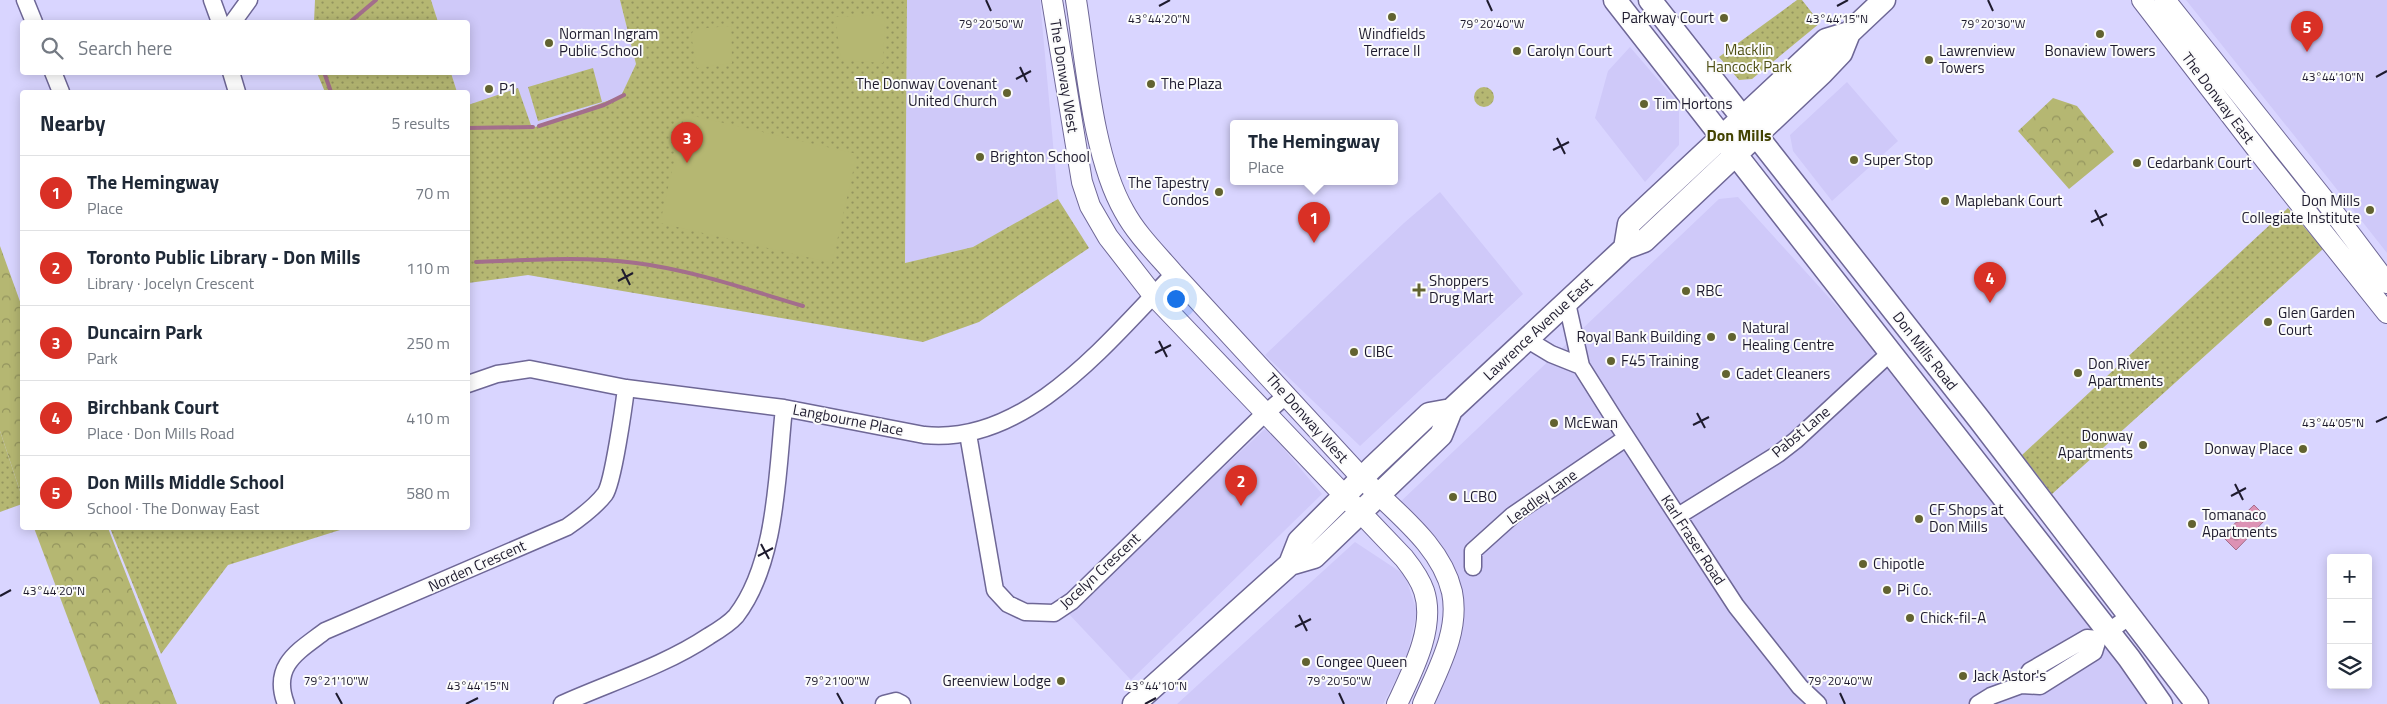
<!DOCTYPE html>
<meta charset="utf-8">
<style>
body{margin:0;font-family:"Titillium Web",sans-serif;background:#f2f2f3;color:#1f2937}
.controls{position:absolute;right:15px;bottom:15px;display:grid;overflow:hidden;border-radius:5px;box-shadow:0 2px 12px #0003}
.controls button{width:45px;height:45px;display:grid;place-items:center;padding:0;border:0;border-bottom:1px solid #e0e1e3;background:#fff;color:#1f2937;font:25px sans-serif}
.you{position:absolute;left:1175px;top:298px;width:18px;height:18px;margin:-12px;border:4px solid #fff;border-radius:50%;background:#1a73e8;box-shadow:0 0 0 8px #1a73e833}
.badge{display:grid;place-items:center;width:32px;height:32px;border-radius:50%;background:#d93025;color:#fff;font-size:16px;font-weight:700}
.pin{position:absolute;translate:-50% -41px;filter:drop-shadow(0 1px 2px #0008)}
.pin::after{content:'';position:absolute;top:26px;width:18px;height:15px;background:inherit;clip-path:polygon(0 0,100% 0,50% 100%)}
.popup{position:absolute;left:1230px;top:120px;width:168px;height:65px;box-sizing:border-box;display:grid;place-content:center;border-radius:5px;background:#fff;filter:drop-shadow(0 1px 4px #0005);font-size:16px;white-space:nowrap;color:#747a83}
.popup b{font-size:19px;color:#1f2937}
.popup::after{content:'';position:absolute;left:50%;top:100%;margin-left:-10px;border:10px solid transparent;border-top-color:#fff}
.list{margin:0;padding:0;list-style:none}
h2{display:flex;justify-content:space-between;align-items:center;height:65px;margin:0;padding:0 20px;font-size:21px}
h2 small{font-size:16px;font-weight:400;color:#747a83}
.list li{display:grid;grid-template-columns:32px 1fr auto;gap:15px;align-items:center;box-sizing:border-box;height:75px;padding:0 20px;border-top:1px solid #e0e1e3}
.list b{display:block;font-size:19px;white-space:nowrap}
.list p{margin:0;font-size:16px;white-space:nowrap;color:#747a83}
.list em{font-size:16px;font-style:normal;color:#747a83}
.icon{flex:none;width:28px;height:28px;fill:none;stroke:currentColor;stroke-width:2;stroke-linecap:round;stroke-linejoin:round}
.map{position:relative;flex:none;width:2387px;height:704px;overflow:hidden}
.search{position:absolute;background:#fff;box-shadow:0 2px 12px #0003;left:20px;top:20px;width:450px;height:55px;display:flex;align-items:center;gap:12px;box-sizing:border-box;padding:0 18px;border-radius:5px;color:#747a83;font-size:19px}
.panel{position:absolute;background:#fff;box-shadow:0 2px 12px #0003;left:20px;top:90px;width:450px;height:440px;border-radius:5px}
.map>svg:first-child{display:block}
.built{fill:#cfc9f9}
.grass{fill:url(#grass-dots)}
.forest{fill:url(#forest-crowns)}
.pitch{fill:#b5b772}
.water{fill:url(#water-ripples);stroke:#a36e8c}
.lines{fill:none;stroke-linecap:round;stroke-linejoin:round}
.stream{stroke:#a36e8c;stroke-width:4}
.minor-casing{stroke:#6e6796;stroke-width:19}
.tertiary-casing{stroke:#6e6796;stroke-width:22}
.secondary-casing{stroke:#6e6796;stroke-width:25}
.minor{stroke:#fff;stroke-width:16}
.tertiary{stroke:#fff;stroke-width:20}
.secondary{stroke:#fff;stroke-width:22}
.ticks{fill:none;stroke:#1e1b2e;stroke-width:2}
.poi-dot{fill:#626330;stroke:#fbfbfb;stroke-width:2}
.labels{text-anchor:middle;stroke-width:4;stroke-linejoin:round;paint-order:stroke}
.poi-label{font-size:15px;fill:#1e1b2e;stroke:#fbfbfb;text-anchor:start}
.park-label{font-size:15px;fill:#4f5015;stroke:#fbfbfb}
.street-label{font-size:15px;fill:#1e1b2e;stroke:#fbfbfb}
.neighbourhood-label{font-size:16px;font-weight:bold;fill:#424200;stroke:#fbfbfb}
.ticks-label{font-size:12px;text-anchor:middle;fill:#1e1b2e;stroke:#fbfbfb;stroke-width:4;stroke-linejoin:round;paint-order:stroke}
</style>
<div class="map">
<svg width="2387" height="704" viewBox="0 0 2387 704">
<defs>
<pattern id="grass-dots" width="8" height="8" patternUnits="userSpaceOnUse" patternTransform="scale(1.25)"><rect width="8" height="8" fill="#b5b772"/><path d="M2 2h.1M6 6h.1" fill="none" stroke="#93945e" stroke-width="1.8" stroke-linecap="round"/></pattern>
<pattern id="forest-crowns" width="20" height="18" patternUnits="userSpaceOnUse" patternTransform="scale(1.25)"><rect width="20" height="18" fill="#b5b772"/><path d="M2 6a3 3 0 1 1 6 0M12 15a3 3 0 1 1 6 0" fill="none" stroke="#93945e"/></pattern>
<pattern id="water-ripples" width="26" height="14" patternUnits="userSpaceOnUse" patternTransform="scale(1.25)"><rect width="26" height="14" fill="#dc91b4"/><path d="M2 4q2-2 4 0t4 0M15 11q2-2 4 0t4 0" fill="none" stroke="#b27693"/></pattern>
</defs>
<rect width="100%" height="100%" fill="#d9d5ff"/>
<path class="built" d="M 431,0 L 620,0 L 636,64 L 621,96 L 532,128 L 518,89 L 468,105 L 468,92 L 457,92 L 451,73 L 468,72 L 468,22 L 438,22 Z
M 907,0 L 1040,0 L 1058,199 L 973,247 L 905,263 Z
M 2186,0 L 2387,0 L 2387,253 L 2320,168 Z
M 1630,47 L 1679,104 L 1679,145 L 1645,182 L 1595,118 L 1608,71 Z
M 1847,82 L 1898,141 L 1832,201 L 1793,151 L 1790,135 Z
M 1440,192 L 1523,294 L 1360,446 L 1265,355 L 1404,223 Z
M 1738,197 L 1881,355 L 2151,704 L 1422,704 L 1458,591 L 1397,505 L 1719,199 Z
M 1266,428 L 1322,494 L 1131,680 L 1067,612 Z
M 1355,542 L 1405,575 L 1417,612 L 1406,660 L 1383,704 L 1177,704 Z"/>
<path class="grass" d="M 315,0 L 431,0 L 438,22 L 314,22 Z
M 620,0 L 907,0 L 905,263 L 973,247 L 1058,199 L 1089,248 L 979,322 L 923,342 L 528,275 L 468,283 L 468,105 L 518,88 L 532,128 L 621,96 L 636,64 Z
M 1797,0 L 1802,0 L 1820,23 L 1752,79 L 1739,80 L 1719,57 Z
M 593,68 L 602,102 L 538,121 L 528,87 Z
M 317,73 L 451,73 L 457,92 L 325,92 Z
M1474 97a10 10 0 1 1 20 0a10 10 0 1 1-20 0Z
M 2288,208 L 2323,249 L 2052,494 L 2022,455 Z
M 0,431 L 22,497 L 22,504 L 0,512 Z
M 110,528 L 337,528 L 340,530 L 228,565 L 161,654 Z"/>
<path class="forest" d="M 2053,98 L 2077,106 L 2114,152 L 2069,189 L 2018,131 Z
M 0,246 L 22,307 L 22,497 L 0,431 Z
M 34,528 L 108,528 L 177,704 L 100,704 Z"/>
<path class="pitch" d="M 880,15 L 885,20 L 883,63 L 841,60 L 835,17 Z
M 731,26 L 732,63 L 697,68 L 691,35 L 694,29 Z
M 685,114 L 857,154 L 832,263 L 660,223 Z"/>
<path class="water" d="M 2254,505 L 2267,518 L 2236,550 L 2222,536 Z"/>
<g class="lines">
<path class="stream" d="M 350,22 L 376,0
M 324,72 L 331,92
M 539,126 L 604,105 L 624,95
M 468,128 L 533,127
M 476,262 C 530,260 583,256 636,263 C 692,270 749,290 803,306"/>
<defs>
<path id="minor" d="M 25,0 L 34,22
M 212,0 L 220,22
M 233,22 L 249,0
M 53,72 L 61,92
M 231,72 L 237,92
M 1567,303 L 1581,366 L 1615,420 L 1736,606 L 1800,687 L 1818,704
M 1528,340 L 1551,354 L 1581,366
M 468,384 L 497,374 L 530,369 L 626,388 L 784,408 L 924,435 C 1027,446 1109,340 1174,274
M 968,434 L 995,590 L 1008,604 L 1025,612 L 1054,613 L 1072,601 L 1260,418 L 1287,395
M 1678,516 L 1778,454 L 1796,440 L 1890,353
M 1473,567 L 1473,551 L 1513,515 L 1626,438
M 2021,685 L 2030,671 L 2087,638 L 2098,639 L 2130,616
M 286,704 C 271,665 299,651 325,631 L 567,527 C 580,518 595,507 605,494 C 613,483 624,405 626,388
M 562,704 C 611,682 664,666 709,636 C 719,630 729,624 736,616 C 777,563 777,473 784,408
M 884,704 L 896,701 L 902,704
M 1978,704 L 1991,696 L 2021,685 L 2040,686 L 2094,652 L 2098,639"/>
<path id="tertiary" d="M 1052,0 L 1082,182 L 1090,206 L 1108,237 L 1153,295 L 1404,558 C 1412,568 1420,579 1424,591 C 1436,627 1412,672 1397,704
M 1076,0 C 1086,63 1093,157 1124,211 C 1137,235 1157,254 1174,274 C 1237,342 1299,410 1361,477 C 1393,511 1441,544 1452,592 C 1460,631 1438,669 1423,704
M 2142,0 L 2266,161 L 2387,313
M 2165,0 L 2326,202 L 2387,283"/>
<path id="secondary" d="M 1615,0 L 2129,658 L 2161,704
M 1650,0 L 1979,419 L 2197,704
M 1625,248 L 1629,224 L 1648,206 L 1826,40 L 1849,33
M 1290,564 L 1299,541 L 1372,468 L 1429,414 L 1451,410
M 1134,704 L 1290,564 L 1314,557 L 1441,435 L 1451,410 L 1625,248 L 1644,241 L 1822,73 L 1841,53 L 1849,33 L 1884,0"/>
</defs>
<use href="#minor" class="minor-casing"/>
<use href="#tertiary" class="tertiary-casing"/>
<use href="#secondary" class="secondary-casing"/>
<use href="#minor" class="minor"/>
<use href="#tertiary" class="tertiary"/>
<use href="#secondary" class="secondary"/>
</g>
<path class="ticks" d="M 986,0 L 991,11M 1487,0 L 1492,11M 1988,0 L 1993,11M 1159,6 L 1170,0M 1837,6 L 1848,0M 1020,67 L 1027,82M 2376,77 L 2387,71M 1016,79 L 1031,71M 1557,138 L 1565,154M 1553,150 L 1569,142M 2095,210 L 2103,226M 2091,222 L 2107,214M 622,269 L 630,285M 618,281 L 633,273M 1159,341 L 1167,357M 1155,353 L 1171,345M 1697,413 L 1705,428M 2376,422 L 2387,417M 1693,425 L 1709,417M 2235,484 L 2243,500M 2231,496 L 2246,488M 761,544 L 769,559M 758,556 L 773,548M 0,596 L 11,590M 1299,615 L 1307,631M 1295,627 L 1311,619M 336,693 L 342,704M 837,693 L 843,704M 1339,693 L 1344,704M 1840,693 L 1845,704M 466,704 L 478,698M 1145,704 L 1156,698"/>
<g class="poi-dot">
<circle cx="1392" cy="17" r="5"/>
<circle cx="1724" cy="18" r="5"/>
<circle cx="2100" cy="34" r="5"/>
<circle cx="549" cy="43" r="5"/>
<circle cx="1517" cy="51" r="5"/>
<circle cx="1929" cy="60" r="5"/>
<circle cx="1151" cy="84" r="5"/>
<circle cx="489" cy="89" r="5"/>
<circle cx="1007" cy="93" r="5"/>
<circle cx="1644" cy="104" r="5"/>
<circle cx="980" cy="157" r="5"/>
<circle cx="1854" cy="160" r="5"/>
<circle cx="2137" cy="163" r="5"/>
<circle cx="1219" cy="192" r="5"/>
<circle cx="1945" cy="201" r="5"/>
<circle cx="2370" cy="210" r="5"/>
<path d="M1416.5 282.5h5v5h5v5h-5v5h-5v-5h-5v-5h5z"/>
<circle cx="1686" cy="291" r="5"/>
<circle cx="2268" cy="322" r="5"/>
<circle cx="1711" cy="337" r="5"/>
<circle cx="1732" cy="337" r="5"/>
<circle cx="1354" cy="352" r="5"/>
<circle cx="1611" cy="361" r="5"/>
<circle cx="2078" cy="373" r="5"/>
<circle cx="1726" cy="374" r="5"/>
<circle cx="1554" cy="423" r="5"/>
<circle cx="2143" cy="445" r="5"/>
<circle cx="2303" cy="449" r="5"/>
<circle cx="1453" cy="497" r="5"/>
<circle cx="1919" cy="519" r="5"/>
<circle cx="2192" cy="524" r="5"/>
<circle cx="1863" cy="564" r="5"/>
<circle cx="1887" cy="590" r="5"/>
<circle cx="1910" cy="618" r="5"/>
<circle cx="1306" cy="662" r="5"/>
<circle cx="1963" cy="676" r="5"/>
<circle cx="1061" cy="681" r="5"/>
</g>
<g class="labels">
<g class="poi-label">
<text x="1714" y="23" text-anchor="end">Parkway Court</text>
<text x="559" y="39">Norman Ingram<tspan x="559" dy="17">Public School</tspan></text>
<text x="1392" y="39" text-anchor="middle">Windfields<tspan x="1392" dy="17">Terrace II</tspan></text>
<text x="1527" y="56">Carolyn Court</text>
<text x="1939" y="56">Lawrenview<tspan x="1939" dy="17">Towers</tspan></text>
<text x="2100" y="56" text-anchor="middle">Bonaview Towers</text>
<text x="997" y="89" text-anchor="end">The Donway Covenant<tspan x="997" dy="17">United Church</tspan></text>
<text x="1161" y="89">The Plaza</text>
<text x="499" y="94">P1</text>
<text x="1654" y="109">Tim Hortons</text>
<text x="990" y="162">Brighton School</text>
<text x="1864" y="165">Super Stop</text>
<text x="2147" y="168">Cedarbank Court</text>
<text x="1209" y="188" text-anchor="end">The Tapestry<tspan x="1209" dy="17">Condos</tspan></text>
<text x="1955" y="206">Maplebank Court</text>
<text x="2360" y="206" text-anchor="end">Don Mills<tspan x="2360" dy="17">Collegiate Institute</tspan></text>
<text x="1429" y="286">Shoppers<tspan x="1429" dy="17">Drug Mart</tspan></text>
<text x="1696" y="296">RBC</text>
<text x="2278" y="318">Glen Garden<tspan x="2278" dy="17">Court</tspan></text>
<text x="1742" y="333">Natural<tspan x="1742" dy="17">Healing Centre</tspan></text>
<text x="1701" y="342" text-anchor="end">Royal Bank Building</text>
<text x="1364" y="357">CIBC</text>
<text x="1621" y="366">F45 Training</text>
<text x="2088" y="369">Don River<tspan x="2088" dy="17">Apartments</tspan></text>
<text x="1736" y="379">Cadet Cleaners</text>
<text x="1564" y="428">McEwan</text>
<text x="2133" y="441" text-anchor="end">Donway<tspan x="2133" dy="17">Apartments</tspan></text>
<text x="2293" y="454" text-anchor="end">Donway Place</text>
<text x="1463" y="502">LCBO</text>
<text x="1929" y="515">CF Shops at<tspan x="1929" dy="17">Don Mills</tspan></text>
<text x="2202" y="520">Tomanaco<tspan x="2202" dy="17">Apartments</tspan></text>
<text x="1873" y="569">Chipotle</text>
<text x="1897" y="595">Pi Co.</text>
<text x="1920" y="623">Chick-fil-A</text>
<text x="1316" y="667">Congee Queen</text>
<text x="1973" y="681">Jack Astor's</text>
<text x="1051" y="686" text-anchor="end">Greenview Lodge</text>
</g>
<g class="park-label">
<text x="1749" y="55">Macklin<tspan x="1749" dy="17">Hancock Park</tspan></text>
</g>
<g class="street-label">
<text transform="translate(1064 76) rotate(81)" y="5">The Donway West</text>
<text transform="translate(2218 98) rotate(53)" y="5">The Donway East</text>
<text transform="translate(1538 329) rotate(-43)" y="5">Lawrence Avenue East</text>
<text transform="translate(1925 351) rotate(52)" y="5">Don Mills Road</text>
<text transform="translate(1307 418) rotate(48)" y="5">The Donway West</text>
<text transform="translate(848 420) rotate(11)" y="5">Langbourne Place</text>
<text transform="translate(1801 432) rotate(-40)" y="5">Pabst Lane</text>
<text transform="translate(1542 497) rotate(-36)" y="5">Leadley Lane</text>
<text transform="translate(1693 540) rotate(57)" y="5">Karl Fraser Road</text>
<text transform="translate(477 566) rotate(-24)" y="5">Norden Crescent</text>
<text transform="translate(1100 571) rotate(-43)" y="5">Jocelyn Crescent</text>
</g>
<g class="neighbourhood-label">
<text x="1739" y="141">Don Mills</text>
</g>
</g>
<g class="ticks-label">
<text x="1159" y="23">43°44'20"N</text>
<text x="1837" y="23">43°44'15"N</text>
<text x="991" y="28">79°20'50"W</text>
<text x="1492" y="28">79°20'40"W</text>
<text x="1993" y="28">79°20'30"W</text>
<text x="2333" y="81">43°44'10"N</text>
<text x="2333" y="427">43°44'05"N</text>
<text x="54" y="595">43°44'20"N</text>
<text x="336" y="685">79°21'10"W</text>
<text x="837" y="685">79°21'00"W</text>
<text x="1339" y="685">79°20'50"W</text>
<text x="1840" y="685">79°20'40"W</text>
<text x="478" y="690">43°44'15"N</text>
<text x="1156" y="690">43°44'10"N</text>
</g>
</svg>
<div class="controls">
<button>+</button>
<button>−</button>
<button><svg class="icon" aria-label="layers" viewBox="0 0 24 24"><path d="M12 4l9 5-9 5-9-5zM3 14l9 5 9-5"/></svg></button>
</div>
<div class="you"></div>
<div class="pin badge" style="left:1314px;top:243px">1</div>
<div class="popup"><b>The Hemingway</b>Place</div>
<div class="pin badge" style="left:1241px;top:506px">2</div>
<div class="pin badge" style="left:687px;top:163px">3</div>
<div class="pin badge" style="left:1990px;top:303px">4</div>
<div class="pin badge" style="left:2307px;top:52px">5</div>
<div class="search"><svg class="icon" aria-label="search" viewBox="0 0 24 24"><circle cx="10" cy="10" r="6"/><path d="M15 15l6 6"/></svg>Search here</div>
<section class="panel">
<h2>Nearby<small>5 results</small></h2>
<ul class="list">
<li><span class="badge">1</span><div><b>The Hemingway</b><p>Place</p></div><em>70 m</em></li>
<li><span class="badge">2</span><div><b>Toronto Public Library - Don Mills</b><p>Library · Jocelyn Crescent</p></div><em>110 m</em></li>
<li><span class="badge">3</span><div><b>Duncairn Park</b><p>Park</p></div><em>250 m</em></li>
<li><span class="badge">4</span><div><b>Birchbank Court</b><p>Place · Don Mills Road</p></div><em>410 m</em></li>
<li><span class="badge">5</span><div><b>Don Mills Middle School</b><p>School · The Donway East</p></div><em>580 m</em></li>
</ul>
</section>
</div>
